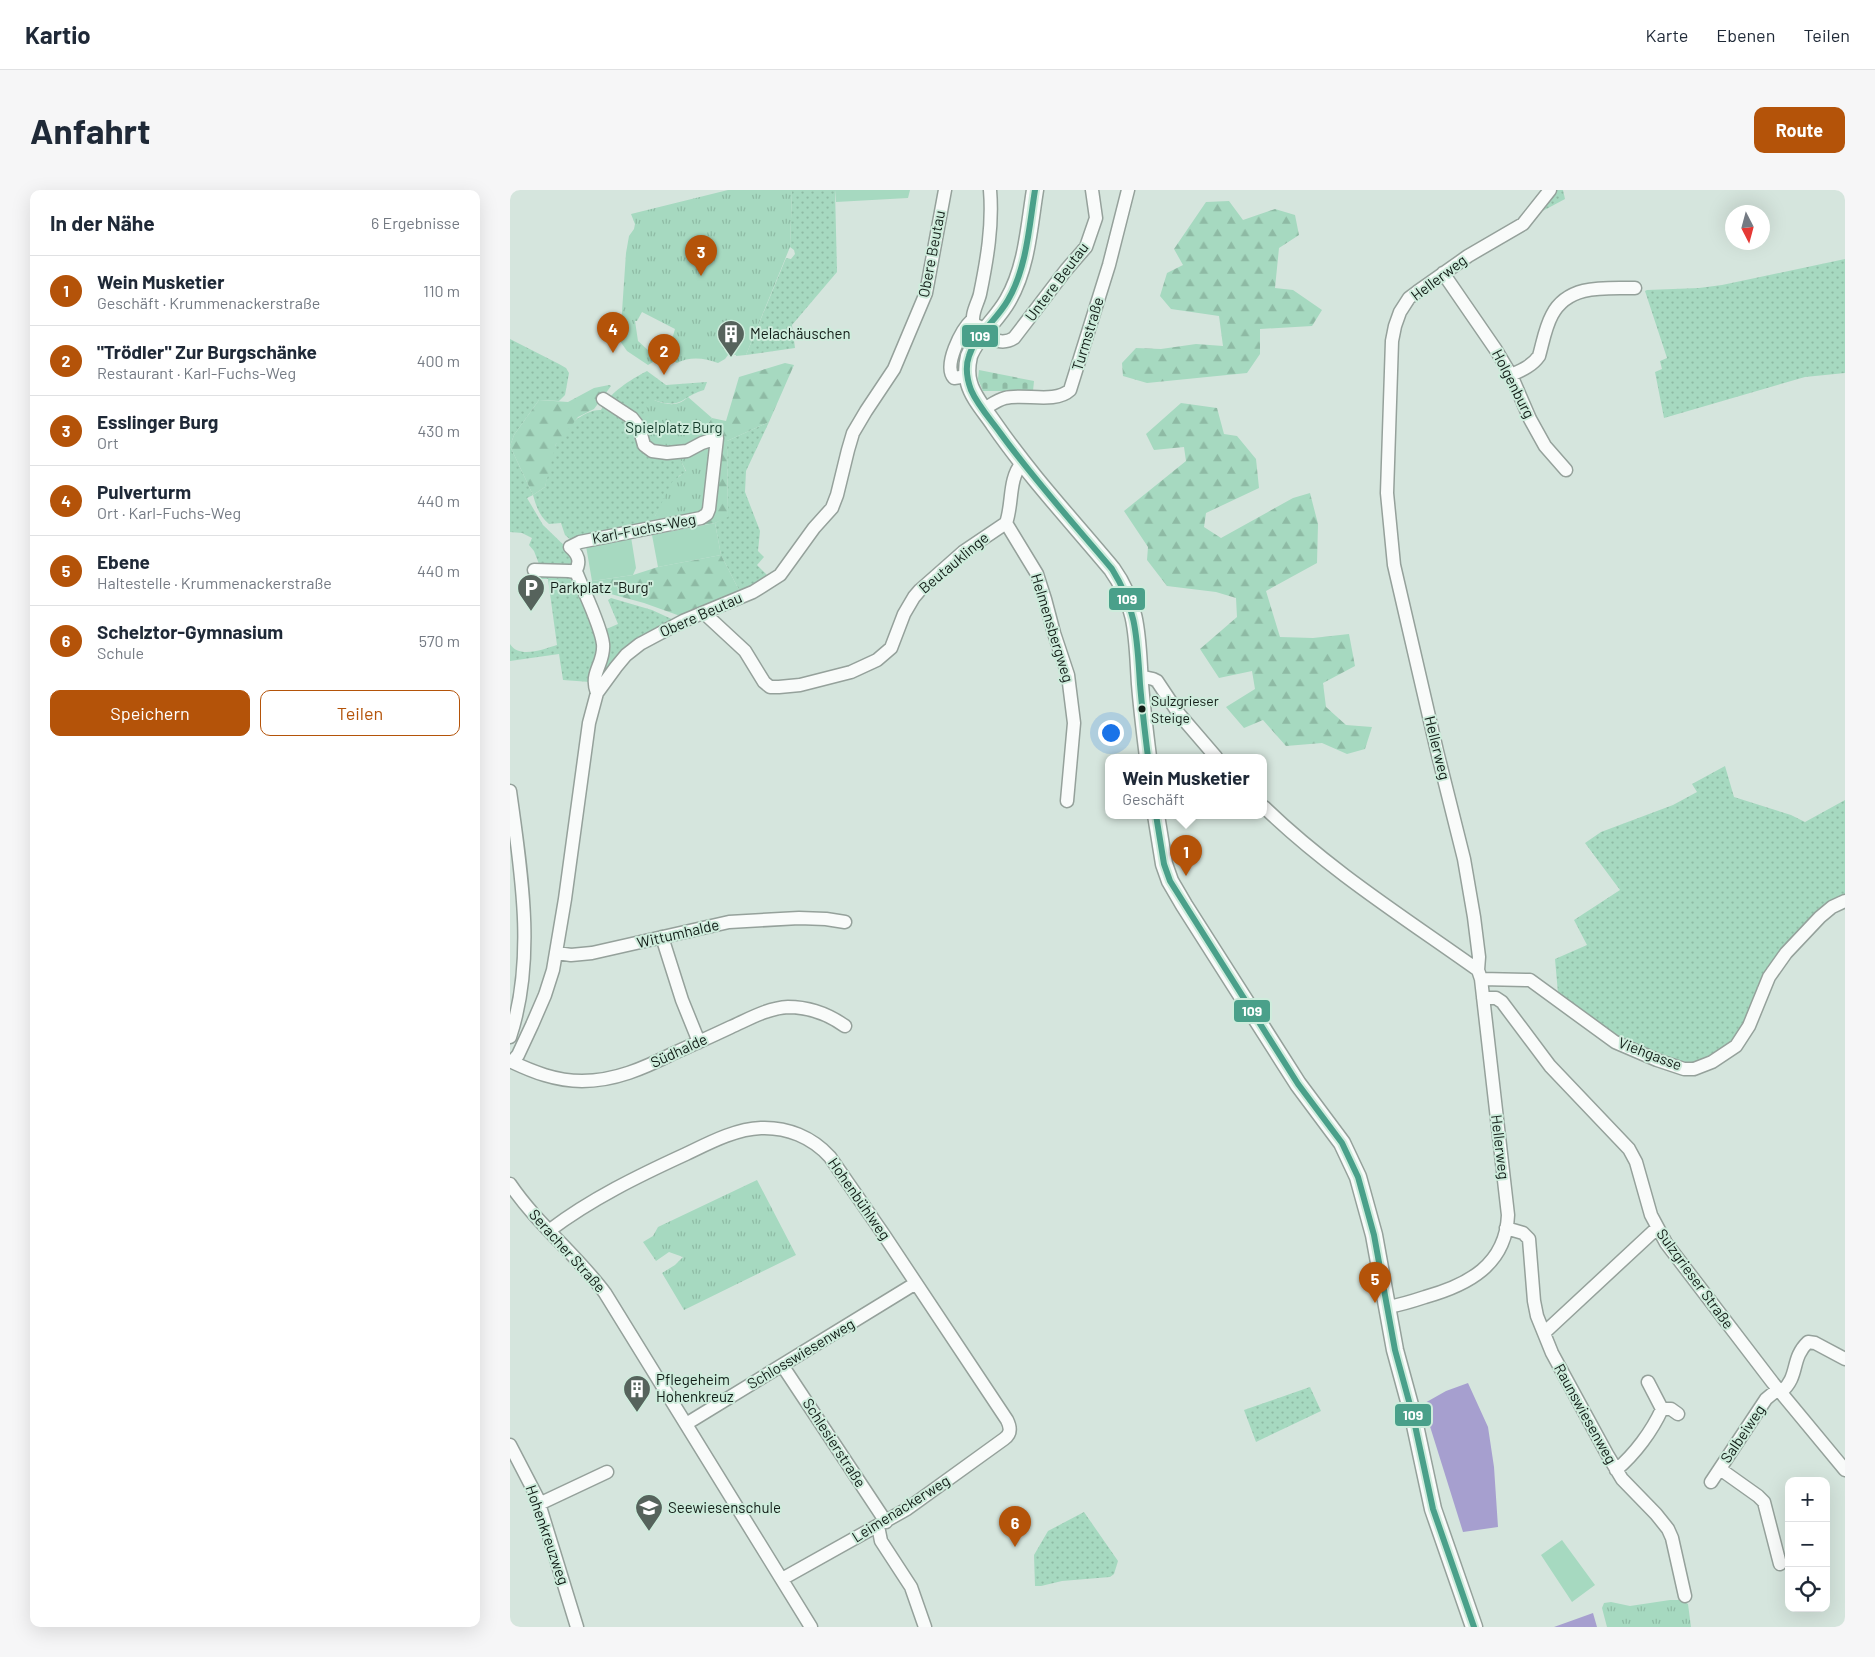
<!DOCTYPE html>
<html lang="de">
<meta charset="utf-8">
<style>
body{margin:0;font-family:Barlow,sans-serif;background:#f6f6f7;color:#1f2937}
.controls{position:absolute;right:15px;bottom:15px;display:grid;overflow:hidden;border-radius:10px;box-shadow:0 5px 20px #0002}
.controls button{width:45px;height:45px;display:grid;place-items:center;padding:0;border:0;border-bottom:1px solid #e0e1e3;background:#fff;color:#1f2937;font:25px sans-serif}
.compass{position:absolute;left:1215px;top:15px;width:45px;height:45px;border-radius:50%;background:#fff;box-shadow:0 5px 20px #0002;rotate:174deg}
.you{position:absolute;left:600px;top:542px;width:18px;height:18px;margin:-12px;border:4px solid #fff;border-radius:50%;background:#1a73e8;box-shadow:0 0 0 8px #1a73e833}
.badge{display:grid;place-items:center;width:32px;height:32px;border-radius:50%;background:#b45309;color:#fff;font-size:16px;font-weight:700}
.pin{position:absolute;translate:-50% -41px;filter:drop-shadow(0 1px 2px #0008)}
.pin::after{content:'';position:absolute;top:26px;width:18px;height:15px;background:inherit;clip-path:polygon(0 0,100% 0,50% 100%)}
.popup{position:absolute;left:595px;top:564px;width:162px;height:65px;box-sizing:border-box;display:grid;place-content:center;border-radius:10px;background:#fff;filter:drop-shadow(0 1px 4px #0005);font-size:16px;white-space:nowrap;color:#747a83}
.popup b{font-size:19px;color:#1f2937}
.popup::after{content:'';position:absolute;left:50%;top:100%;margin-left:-10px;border:10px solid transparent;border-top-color:#fff}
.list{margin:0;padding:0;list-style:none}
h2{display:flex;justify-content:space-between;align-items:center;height:65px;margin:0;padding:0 20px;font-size:21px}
h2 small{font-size:16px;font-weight:400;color:#747a83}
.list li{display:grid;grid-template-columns:32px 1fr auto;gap:15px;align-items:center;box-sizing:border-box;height:70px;padding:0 20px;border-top:1px solid #e0e1e3}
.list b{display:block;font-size:19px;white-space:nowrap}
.list p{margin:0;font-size:16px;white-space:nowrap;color:#747a83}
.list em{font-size:16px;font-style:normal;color:#747a83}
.actions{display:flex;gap:10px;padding:15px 20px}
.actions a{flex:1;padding:11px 0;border:1px solid #b45309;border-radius:10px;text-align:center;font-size:18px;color:#b45309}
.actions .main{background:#b45309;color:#fff}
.icon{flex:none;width:28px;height:28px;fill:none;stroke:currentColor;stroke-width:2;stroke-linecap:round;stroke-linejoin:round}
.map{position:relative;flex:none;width:1335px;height:1437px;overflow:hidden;border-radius:10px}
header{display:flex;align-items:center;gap:30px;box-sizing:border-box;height:70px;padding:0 25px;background:#fff;border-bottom:1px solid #e0e1e3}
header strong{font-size:24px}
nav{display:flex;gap:28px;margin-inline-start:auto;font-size:18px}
.intro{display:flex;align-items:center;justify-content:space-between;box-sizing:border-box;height:120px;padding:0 30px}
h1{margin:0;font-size:35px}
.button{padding:12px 22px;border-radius:10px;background:#b45309;color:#fff;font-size:18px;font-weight:700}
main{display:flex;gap:30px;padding:0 30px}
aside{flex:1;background:#fff;border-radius:10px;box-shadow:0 5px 20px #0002}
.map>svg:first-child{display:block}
.grass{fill:url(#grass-dots)}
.forest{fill:url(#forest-firs)}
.cemetery{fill:url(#cemetery-stones)}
.park{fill:url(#park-tufts)}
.garden{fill:#a6d9c0}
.water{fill:#a69fcf}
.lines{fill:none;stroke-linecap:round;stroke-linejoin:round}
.minor-casing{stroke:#95a19b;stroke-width:15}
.major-casing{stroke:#95a19b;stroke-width:19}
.minor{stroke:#f9fbfa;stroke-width:12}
.major{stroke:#f9fbfa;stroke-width:16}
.bus-1-casing{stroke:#ceecdc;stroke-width:10}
.bus-1{stroke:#4aa08a;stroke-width:6}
.bus-dot{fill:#121d17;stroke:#ceecdc;stroke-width:2}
.labels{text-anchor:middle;stroke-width:4;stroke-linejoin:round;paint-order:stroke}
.bus-label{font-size:14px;fill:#121d17;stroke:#ceecdc;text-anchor:start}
.street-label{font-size:15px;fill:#121d17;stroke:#ceecdc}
.poi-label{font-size:15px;fill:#121d17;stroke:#ceecdc;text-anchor:start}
.park-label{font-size:15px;fill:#153c2b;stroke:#ceecdc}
.line-badge{stroke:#ceecdc;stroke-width:2}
.badge-label{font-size:14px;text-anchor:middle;font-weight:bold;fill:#fff}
</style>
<header>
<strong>Kartio</strong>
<nav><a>Karte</a><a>Ebenen</a><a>Teilen</a></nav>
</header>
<div class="intro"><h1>Anfahrt</h1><a class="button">Route</a></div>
<main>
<aside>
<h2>In der Nähe<small>6 Ergebnisse</small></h2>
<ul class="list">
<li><span class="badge">1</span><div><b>Wein Musketier</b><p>Geschäft · Krummenackerstraße</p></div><em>110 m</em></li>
<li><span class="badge">2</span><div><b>&quot;Trödler&quot; Zur Burgschänke</b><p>Restaurant · Karl-Fuchs-Weg</p></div><em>400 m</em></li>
<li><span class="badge">3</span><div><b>Esslinger Burg</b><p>Ort</p></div><em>430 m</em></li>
<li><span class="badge">4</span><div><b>Pulverturm</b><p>Ort · Karl-Fuchs-Weg</p></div><em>440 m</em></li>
<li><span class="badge">5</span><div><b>Ebene</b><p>Haltestelle · Krummenackerstraße</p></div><em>440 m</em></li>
<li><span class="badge">6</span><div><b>Schelztor-Gymnasium</b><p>Schule</p></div><em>570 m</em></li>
</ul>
<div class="actions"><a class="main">Speichern</a><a>Teilen</a></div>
</aside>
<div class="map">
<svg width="1335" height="1437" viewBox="0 0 1335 1437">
<defs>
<pattern id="grass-dots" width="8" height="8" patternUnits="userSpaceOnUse" patternTransform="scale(1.25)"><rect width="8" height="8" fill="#a6d9c0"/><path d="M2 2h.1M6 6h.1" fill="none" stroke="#8ebaa4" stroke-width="1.8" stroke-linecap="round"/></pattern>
<pattern id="forest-firs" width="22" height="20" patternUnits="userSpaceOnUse" patternTransform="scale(1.25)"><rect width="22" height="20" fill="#a6d9c0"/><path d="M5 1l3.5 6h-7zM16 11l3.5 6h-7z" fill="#8ebaa4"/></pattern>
<pattern id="cemetery-stones" width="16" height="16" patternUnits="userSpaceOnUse" patternTransform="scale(1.25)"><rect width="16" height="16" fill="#a6d9c0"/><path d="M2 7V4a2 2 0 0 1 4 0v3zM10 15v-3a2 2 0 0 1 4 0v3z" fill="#8ebaa4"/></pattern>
<pattern id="park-tufts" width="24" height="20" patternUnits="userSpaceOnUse" patternTransform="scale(1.25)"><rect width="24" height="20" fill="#a6d9c0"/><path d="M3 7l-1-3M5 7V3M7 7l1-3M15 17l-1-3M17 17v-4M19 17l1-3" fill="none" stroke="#8ebaa4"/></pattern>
</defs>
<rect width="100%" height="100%" fill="#d5e5dd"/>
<path class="grass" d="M 282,0 L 325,0 L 327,82 L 282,135 L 285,158 L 236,165 L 276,68 L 281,69 L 285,64 L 284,60 L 280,57 Z
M 1044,0 L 1053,0 L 1055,9 L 1027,24 Z
M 1335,69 L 1335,183 L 1295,187 L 1154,228 L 1145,182 L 1152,179 L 1150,171 L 1157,168 L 1135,101 L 1137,100 L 1189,98 L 1212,95 Z
M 0,149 L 49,174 L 56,178 L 59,183 L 55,205 L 49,211 L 29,210 L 4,245 L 0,256 L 23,305 L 35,297 C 38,283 40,267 46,254 C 52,239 74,219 91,220 C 100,202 120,190 137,181 L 156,195 L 197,192 L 194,200 C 170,207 173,220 144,210 L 176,282 L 169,286 L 145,326 L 145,333 L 62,351 L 55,345 L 51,333 L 39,334 C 30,327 26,316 23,305 L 17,308 L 33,335 L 63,364 L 60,376 L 29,374 L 24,361 L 19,355 L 22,348 L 12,343 L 0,342 Z
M 259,232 L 236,281 L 235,302 L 250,341 L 248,361 L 254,367 L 247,375 L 260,388 L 231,404 L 211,365 L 205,333 L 218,326 L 217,251 Z
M 30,384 L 60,386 L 68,395 L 94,440 L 108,434 L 98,410 L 101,408 L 142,420 L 166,431 L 91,490 L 80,492 L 53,490 L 49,464 L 0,471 L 0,454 C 9,469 34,459 47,455 L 38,389 L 30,389 Z
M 1215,576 L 1224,607 L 1281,625 L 1295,632 L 1335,610 L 1335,708 L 1314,720 L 1246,814 L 1221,856 L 1178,876 L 1114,853 L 1048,803 L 1045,769 L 1077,755 L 1064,730 L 1110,700 L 1075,653 L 1091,642 L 1163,615 L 1187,602 L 1182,594 Z
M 800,1197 L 811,1221 L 746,1252 L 734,1220 Z
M 574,1322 L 608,1371 L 604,1384 L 600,1387 L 552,1391 L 531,1396 L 525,1396 L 524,1365 L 538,1341 Z"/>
<path class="forest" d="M 719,11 L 733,30 L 765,19 L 785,25 L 789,45 L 769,58 L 765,98 L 783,100 L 812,120 L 802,136 L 750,139 L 750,164 L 737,183 L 637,193 L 613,186 L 612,173 L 626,158 L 651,159 L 686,154 L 713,156 L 709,126 L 661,119 L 650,106 L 657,83 L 673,75 L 664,59 L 696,12 Z
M 275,173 L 284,175 L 259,232 L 217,251 L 218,327 L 205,333 L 193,335 L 186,250 L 202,228 L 216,231 L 229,187 Z
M 99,195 L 101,196 L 84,219 L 68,227 L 46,254 L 35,297 L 23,305 L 0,256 L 4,245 L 29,210 L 58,212 L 84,198 Z
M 671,213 L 707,218 L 714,244 L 727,246 L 746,269 L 749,298 L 696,323 L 694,337 L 711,348 L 783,308 L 800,303 L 808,334 L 807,373 L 756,401 L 770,447 L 803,448 L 839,444 L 845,476 L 813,493 L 816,517 L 836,535 L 862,537 L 855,559 L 837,564 L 812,553 L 776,556 L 753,530 L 734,538 L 716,517 L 745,499 L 742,481 L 709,488 L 690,459 L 727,427 L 726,408 L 706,402 L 657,396 L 637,370 L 638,357 L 614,321 L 676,271 L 674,257 L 644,260 L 636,244 Z
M 211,365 L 231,404 L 173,427 L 134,413 L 75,397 L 76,392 L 123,385 L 148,377 Z"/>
<path class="cemetery" d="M 469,180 L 524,191 L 523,201 L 473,201 L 468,189 Z"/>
<path class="park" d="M 218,0 L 282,0 L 280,57 L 236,165 L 226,166 L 226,165 L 218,165 L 215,169 L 208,173 C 195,168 180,166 167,173 L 157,167 L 165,139 L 132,122 L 127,131 L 125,131 L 128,151 L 139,161 L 153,166 L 138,175 L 117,161 L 110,151 L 116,63 L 119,46 L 124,39 L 125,34 L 121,24 Z
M 178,207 L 202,228 L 186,250 L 198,263 L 196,314 L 191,324 L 145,333 L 145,326 L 162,292 L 176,281 L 168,265 L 140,258 L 128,229 L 135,224 L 138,212 L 144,210 C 157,215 168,217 178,207 Z
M 247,990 L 286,1065 L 174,1120 L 152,1083 L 165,1075 L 173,1067 L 159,1062 L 146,1071 L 133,1052 L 143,1046 L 148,1037 Z
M 1160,1410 L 1172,1410 L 1178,1414 L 1181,1437 L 1097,1437 L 1092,1418 L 1094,1413 L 1101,1412 L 1120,1416 Z"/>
<path class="garden" d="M 325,0 L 400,0 L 398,8 L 326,12 Z
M 205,333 L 211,365 L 148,377 L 142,345 Z
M 121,347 L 126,378 L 123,385 L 82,391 L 76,356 Z
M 1052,1350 L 1085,1395 L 1062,1412 L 1031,1365 Z"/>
<path class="water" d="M 958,1193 L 978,1237 L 984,1277 L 988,1337 L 953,1342 L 913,1214 L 936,1201 Z
M 1083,1423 L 1087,1437 L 1044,1437 Z"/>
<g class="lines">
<defs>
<path id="minor" d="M 933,83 L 986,160 L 1001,185 L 1020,229 L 1035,256 L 1056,280
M 476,140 L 464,134 C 460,125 468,113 470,104 C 477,70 483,35 480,0
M 473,144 C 483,150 493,155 504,148 L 556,80 L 576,57 L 586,28 L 582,0
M 1001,185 C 1012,180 1022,176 1029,166 C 1033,152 1035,138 1042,125 C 1058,94 1095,98 1125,98
M 457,186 L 444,188 C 433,176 451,140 462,130
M 474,219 C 481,215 487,210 495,208 C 514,203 545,214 560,200 L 599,75 L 618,0
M 496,333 L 527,384 L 535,409 L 544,443 L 558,485 L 564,533 L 557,611
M 24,380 L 59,381 L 65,382 L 67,384 C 74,402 91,436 93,454 C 95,474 79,482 87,503
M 65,382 C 71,372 69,365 60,357 L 70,352 L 191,328 L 197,324 L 199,319 L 207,248 L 192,253 L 177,261 L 157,263 L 142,261 L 134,255 L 129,237 L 122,228 L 93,209
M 194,423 L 235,461 L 254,492 L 260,497 L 269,497 L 290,495 L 341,482 L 367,470 L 381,458 L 394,424 L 404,407 L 410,400 L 453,362 L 496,333 C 503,314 498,289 512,273
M 629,486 L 643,489 L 647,491 L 669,524 L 706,567
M 0,601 C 11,681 26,769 0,847
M 754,617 C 819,680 895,728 968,780
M 152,747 L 172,810 L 189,852
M 47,763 L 61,765 L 82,763 L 219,732 L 289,728 L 316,729 L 335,732
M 971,789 L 1020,790 L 1105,852 L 1147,870 L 1174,879 L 1184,879 L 1202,872 L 1226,856 L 1239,836 L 1259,787 L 1276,763 L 1310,727 L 1322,717 L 1335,711
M 973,808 L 986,808 L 992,812 L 1040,876 L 1119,959 L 1126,972 L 1141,1025 L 1156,1053 L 1263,1193 L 1335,1280
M 0,871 C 23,882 46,891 72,891 C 105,891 134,878 162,864 C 182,855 202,846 221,837 C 239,829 258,818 278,817 C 299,817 318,824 335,836
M 2,872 L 8,865 L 22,835 L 35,805 L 43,780 L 55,709 L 79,533 L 87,503 L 106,477 L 116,465 L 130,454 L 173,431 L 243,402 L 270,385 L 304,338 L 322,318 L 327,305 L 338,260 L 343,243 L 356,221 L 384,179 L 416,103 L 435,0
M 0,994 C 27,1034 66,1064 95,1103 L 301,1437
M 996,1038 L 1013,1043 L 1019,1049 L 1024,1111 L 1027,1126 L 1042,1163 L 1097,1264 L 1112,1289 L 1146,1324 L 1158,1339 L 1162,1348 L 1175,1406
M 40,1040 C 81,1009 128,986 176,964 C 199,953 225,939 251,938 C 277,937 302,947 320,967 L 374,1045 L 497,1230 C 501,1238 501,1244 494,1249 L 397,1319 L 272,1389
M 878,1117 C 890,1115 903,1111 915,1107 C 958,1095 996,1075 998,1025 L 971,789 L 968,780 L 969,767 L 964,727 L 954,669 L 927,561 L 884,375 L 877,303 L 882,151 L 885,136 L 890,122 L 899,108 L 907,102 L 958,66 L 1013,34 L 1040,0
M 1034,1143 L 1147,1038
M 272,1175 L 376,1332
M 1271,1202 C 1290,1186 1280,1169 1298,1152 L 1305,1153 L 1335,1169
M 1152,1219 L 1161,1219 L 1168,1224
M 176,1234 L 406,1093
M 0,1255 L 27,1307 L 67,1437
M 1210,1279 L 1248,1306 L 1254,1312 L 1270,1374
M 1106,1280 C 1125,1264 1142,1241 1152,1219 L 1138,1192
M 1201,1292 L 1256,1209 L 1268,1199
M 29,1314 L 97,1282
M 368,1336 L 371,1351 L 401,1397 L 415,1437"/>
<path id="major" d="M 525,0 C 519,37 517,77 498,110 C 487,130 467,145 459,166 C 457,175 456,184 459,193 C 463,208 476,222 484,234 C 520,286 562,331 602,379 C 629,417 627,450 630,494 C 632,519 635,543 638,567
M 646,625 L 654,674 L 660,691 L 674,715 L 788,894 L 832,953 L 848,987 L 864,1045 L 885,1160 L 903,1226 L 923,1319 L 964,1437"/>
</defs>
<use href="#minor" class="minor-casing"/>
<use href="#major" class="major-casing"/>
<use href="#minor" class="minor"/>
<use href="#major" class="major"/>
<defs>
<path id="bus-1" d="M 525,0 C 519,37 517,77 498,110 C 487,130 466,144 459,166 C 455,177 457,189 461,200 C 468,216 481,230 491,244 C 525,291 564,334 602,379 C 627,419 627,449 630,494 C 632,518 635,543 638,567
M 646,625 L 654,674 L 660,691 L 788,894 L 832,953 L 848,987 L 864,1045 L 885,1160 L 903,1226 L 923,1319 L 964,1437"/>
</defs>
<use href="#bus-1" class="bus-1-casing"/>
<use href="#bus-1" class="bus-1"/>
</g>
<defs>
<symbol id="building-pin" viewBox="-11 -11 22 30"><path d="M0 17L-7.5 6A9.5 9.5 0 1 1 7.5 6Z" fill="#56635c" stroke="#ceecdc"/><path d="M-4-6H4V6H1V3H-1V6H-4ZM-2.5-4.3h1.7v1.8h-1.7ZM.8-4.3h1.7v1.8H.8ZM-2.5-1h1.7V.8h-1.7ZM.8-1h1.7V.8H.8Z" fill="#fff"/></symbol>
<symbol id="parking-pin" viewBox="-11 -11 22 30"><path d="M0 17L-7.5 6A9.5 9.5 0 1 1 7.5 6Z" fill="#56635c" stroke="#ceecdc"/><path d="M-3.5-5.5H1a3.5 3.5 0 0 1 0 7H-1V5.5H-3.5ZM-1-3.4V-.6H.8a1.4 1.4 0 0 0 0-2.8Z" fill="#fff"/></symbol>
<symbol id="school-pin" viewBox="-11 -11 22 30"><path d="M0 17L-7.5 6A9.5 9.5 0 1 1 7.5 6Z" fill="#56635c" stroke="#ceecdc"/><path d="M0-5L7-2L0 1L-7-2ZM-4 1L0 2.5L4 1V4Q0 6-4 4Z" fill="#fff"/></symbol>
</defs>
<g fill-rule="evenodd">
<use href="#building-pin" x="205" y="128" width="32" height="43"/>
<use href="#parking-pin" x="5" y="382" width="32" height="43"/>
<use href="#building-pin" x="111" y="1183" width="32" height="43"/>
<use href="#school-pin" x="123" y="1302" width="32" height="43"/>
</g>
<circle class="bus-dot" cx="632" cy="519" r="4.5"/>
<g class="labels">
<g class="bus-label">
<text x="641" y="516">Sulzgrieser<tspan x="641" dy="17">Steige</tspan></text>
</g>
<g class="street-label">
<text transform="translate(422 64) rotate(-79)" y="5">Obere Beutau</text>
<text transform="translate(929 88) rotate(-37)" y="5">Hellerweg</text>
<text transform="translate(547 92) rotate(-53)" y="5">Untere Beutau</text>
<text transform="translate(578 144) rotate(-73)" y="5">Turmstraße</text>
<text transform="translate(1003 194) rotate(63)" y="5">Holgenburg</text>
<text transform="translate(134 339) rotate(-11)" y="5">Karl-Fuchs-Weg</text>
<text transform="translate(444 373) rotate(-40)" y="5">Beutauklinge</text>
<text transform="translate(191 425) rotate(-24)" y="5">Obere Beutau</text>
<text transform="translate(542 438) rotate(73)" y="5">Helmensbergweg</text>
<text transform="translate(927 558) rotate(76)" y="5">Hellerweg</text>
<text transform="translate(168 744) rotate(-13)" y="5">Wittumhalde</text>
<text transform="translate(169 861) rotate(-25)" y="5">Südhalde</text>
<text transform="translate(1140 864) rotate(21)" y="5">Viehgasse</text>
<text transform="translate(990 957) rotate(83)" y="5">Hellerweg</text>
<text transform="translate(349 1009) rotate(55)" y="5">Hohenbühlweg</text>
<text transform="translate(57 1061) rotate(48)" y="5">Seracher Straße</text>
<text transform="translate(1185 1089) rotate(54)" y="5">Sulzgrieser Straße</text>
<text transform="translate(291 1164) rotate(-31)" y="5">Schlosswiesenweg</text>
<text transform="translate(1075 1224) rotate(61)" y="5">Raunswiesenweg</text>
<text transform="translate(1233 1244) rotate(-56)" y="5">Salbeiweg</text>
<text transform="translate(324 1253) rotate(57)" y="5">Schlesierstraße</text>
<text transform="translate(391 1319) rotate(-32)" y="5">Leimenackerweg</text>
<text transform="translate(37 1345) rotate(71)" y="5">Hohenkreuzweg</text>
</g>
<g class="poi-label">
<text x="240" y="149">Melachäuschen</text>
<text x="40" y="403">Parkplatz "Burg"</text>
<text x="146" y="1195">Pflegeheim<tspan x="146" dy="17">Hohenkreuz</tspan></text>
<text x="158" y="1323">Seewiesenschule</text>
</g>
<g class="park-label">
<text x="164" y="243">Spielplatz Burg</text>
</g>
</g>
<g class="line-badge">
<rect x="451" y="134" width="38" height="24" rx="5" fill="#4aa08a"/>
<rect x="598" y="397" width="38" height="24" rx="5" fill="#4aa08a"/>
<rect x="723" y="809" width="38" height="24" rx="5" fill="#4aa08a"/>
<rect x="884" y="1213" width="38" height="24" rx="5" fill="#4aa08a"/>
</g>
<g class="badge-label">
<text x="470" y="151">109</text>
<text x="617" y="414">109</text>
<text x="742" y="826">109</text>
<text x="903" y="1230">109</text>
</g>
</svg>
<div class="controls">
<button>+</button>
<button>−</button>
<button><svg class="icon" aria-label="locate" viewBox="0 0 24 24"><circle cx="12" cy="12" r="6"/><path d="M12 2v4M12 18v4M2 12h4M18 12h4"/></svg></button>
</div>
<svg class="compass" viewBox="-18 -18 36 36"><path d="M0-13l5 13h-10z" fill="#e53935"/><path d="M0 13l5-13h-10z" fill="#747a83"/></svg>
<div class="you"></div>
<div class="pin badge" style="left:676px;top:686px">1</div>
<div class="popup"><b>Wein Musketier</b>Geschäft</div>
<div class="pin badge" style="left:154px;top:185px">2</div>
<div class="pin badge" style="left:191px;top:86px">3</div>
<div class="pin badge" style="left:103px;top:163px">4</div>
<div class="pin badge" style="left:865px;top:1113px">5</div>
<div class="pin badge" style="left:505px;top:1357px">6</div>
</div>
</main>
